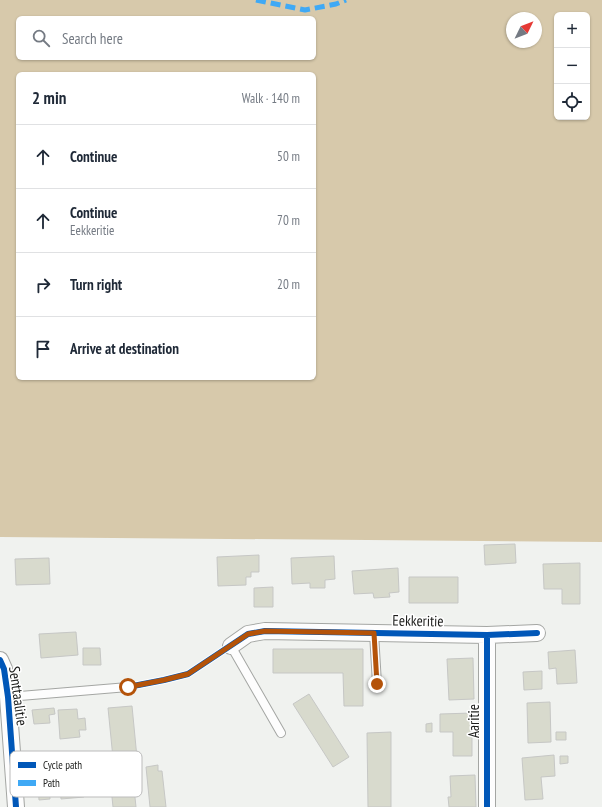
<!DOCTYPE html>
<meta charset="utf-8">
<style>
body{margin:0;font-family:"PT Sans Narrow",sans-serif;background:#f2f2f3;color:#1f2937}
.controls{position:absolute;right:12px;top:12px;display:grid;overflow:hidden;border-radius:6px;box-shadow:0 1px 3px #0004}
.controls button{width:36px;height:36px;display:grid;place-items:center;padding:0;border:0;border-bottom:1px solid #e0e1e3;background:#fff;color:#1f2937;font:20px sans-serif}
.compass{position:absolute;left:506px;top:12px;width:36px;height:36px;border-radius:50%;background:#fff;box-shadow:0 1px 3px #0004;rotate:47deg}
.stop{position:absolute;width:12px;height:12px;margin:-9px;border:3px solid #b45309;border-radius:50%;background:#fff}
.stop.end{background:#b45309;border-color:#fff;box-shadow:0 1px 4px #0008}
.list{margin:0;padding:0;list-style:none}
h2{display:flex;justify-content:space-between;align-items:center;height:52px;margin:0;padding:0 16px;font-size:17px}
h2 small{font-size:13px;font-weight:400;color:#747a83}
.list li{display:grid;grid-template-columns:26px 1fr auto;gap:12px;align-items:center;box-sizing:border-box;height:64px;padding:0 16px;border-top:1px solid #e0e1e3}
.list b{display:block;font-size:15px;white-space:nowrap}
.list p{margin:0;font-size:13px;white-space:nowrap;color:#747a83}
.list em{font-size:13px;font-style:normal;color:#747a83}
.icon{flex:none;width:22px;height:22px;fill:none;stroke:currentColor;stroke-width:2;stroke-linecap:round;stroke-linejoin:round}
.map{position:relative;flex:none;width:602px;height:807px;overflow:hidden}
.search{position:absolute;background:#fff;box-shadow:0 1px 3px #0004;left:16px;top:16px;width:300px;height:44px;display:flex;align-items:center;gap:10px;box-sizing:border-box;padding:0 14px;border-radius:6px;color:#747a83;font-size:15px}
.panel{position:absolute;background:#fff;box-shadow:0 1px 3px #0004;left:16px;top:72px;width:300px;height:308px;border-radius:6px}
.map>svg:first-child{display:block}
.forest{fill:#d7c9ab;fill-rule:evenodd}
.building{fill:#d8dacd;stroke:#c6c7c5}
.lines{fill:none;stroke-linecap:round;stroke-linejoin:round}
.service-casing{stroke:#a4a6a3;stroke-width:10}
.minor-casing{stroke:#a4a6a3;stroke-width:18}
.service{stroke:#fdfdfd;stroke-width:8}
.minor{stroke:#fdfdfd;stroke-width:16}
.quiet{stroke:#3fa9f5;stroke-width:5;stroke-dasharray:10 5;stroke-linecap:butt}
.cycleway-casing{stroke:#fff;stroke-width:8}
.cycleway{stroke:#0057b8;stroke-width:6}
.route{stroke:#b45309;stroke-width:5}
.labels{text-anchor:middle;stroke-width:3;stroke-linejoin:round;paint-order:stroke}
.street-label{font-size:15px;fill:#1c1d1b;stroke:#fff}
.key{fill:#fff;stroke:#bbb;stroke-width:1}
.key-label{font-size:11px;fill:#1c1d1b}
</style>
<div class="map">
<svg width="602" height="807" viewBox="0 0 602 807">
<rect width="100%" height="100%" fill="#f0f2ef"/>
<path class="forest" d="M 0,0 L 602,0 L 602,542 L 0,537 ZM 557,15 L 587,15 L 587,117 L 557,117 ZM 18,18 L 314,18 L 314,58 L 18,58 ZM 512,18 L 536,18 L 536,42 L 512,42 ZM 18,74 L 314,74 L 314,378 L 18,378 Z"/>
<path class="building" d="M 515,544 L 516,563 L 485,565 L 484,545 Z
M 259,555 L 259,572 L 251,572 L 251,577 L 246,577 L 246,585 L 218,586 L 217,557 Z
M 334,556 L 335,579 L 325,580 L 325,588 L 310,588 L 310,583 L 292,584 L 291,558 Z
M 49,558 L 50,584 L 16,585 L 15,559 Z
M 580,563 L 580,604 L 562,604 L 562,589 L 544,589 L 543,564 Z
M 398,568 L 399,592 L 389,593 L 390,597 L 374,598 L 373,593 L 354,594 L 352,571 Z
M 409,577 L 458,577 L 458,603 L 409,603 Z
M 273,587 L 273,607 L 254,607 L 254,588 Z
M 76,632 L 78,655 L 41,658 L 39,634 Z
M 83,648 L 100,648 L 101,665 L 83,665 Z
M 273,649 L 363,649 L 363,706 L 344,706 L 343,673 L 273,673 Z
M 575,650 L 577,683 L 557,684 L 556,668 L 549,669 L 548,652 Z
M 473,658 L 474,699 L 449,700 L 447,659 Z
M 542,671 L 542,689 L 524,690 L 523,672 Z
M 309,694 L 349,757 L 333,767 L 293,704 Z
M 550,702 L 551,742 L 528,743 L 527,703 Z
M 132,706 L 138,768 L 132,769 L 136,807 L 113,807 L 109,768 L 114,768 L 108,708 Z
M 54,708 L 55,714 L 49,715 L 50,723 L 34,724 L 32,710 Z
M 77,709 L 78,719 L 85,718 L 86,730 L 79,730 L 80,737 L 60,739 L 58,710 Z
M 472,713 L 472,756 L 453,756 L 453,732 L 440,732 L 440,714 Z
M 432,723 L 432,732 L 426,732 L 426,724 Z
M 391,732 L 391,807 L 368,807 L 367,733 Z
M 556,732 L 566,732 L 566,740 L 556,740 Z
M 81,754 L 84,797 L 61,799 L 58,756 Z
M 554,755 L 555,776 L 541,777 L 543,799 L 525,800 L 522,758 Z
M 560,756 L 568,756 L 568,763 L 560,764 Z
M 158,765 L 158,771 L 162,771 L 166,807 L 150,807 L 146,767 Z
M 475,775 L 476,807 L 449,807 L 448,797 L 451,797 L 450,776 Z
M 49,782 L 50,799 L 39,800 L 38,783 Z"/>
<g class="lines">
<defs>
<path id="service" d="M 374,633 L 377,684
M 231,646 L 281,733
M 8,697 L 128,687"/>
<path id="minor" d="M 487,635 L 487,807
M 231,646 L 248,634 L 265,631 L 487,635 L 537,633
M 0,660 L 4,669 L 8,697 L 16,807"/>
</defs>
<use href="#service" class="service-casing"/>
<use href="#minor" class="minor-casing"/>
<use href="#service" class="service"/>
<use href="#minor" class="minor"/>
<path class="quiet" d="M 256,0 L 305,10 L 336,4 L 346,0"/>
<defs>
<path id="cycleway" d="M 487,635 L 487,807
M 0,660 L 4,669 L 8,697 L 16,807
M 128,687 L 164,680 L 188,674 L 248,634 L 265,631 L 487,635 L 537,633"/>
</defs>
<use href="#cycleway" class="cycleway-casing"/>
<use href="#cycleway" class="cycleway"/>
</g>
<g class="lines">
<path class="route" d="M 128,687 L 164,680 L 188,674 L 248,634 L 265,631 L 374,633 L 377,684"/>
</g>
<g class="labels">
<g class="street-label">
<text transform="translate(418 621) rotate(1)" y="5">Eekkeritie</text>
<text transform="translate(18 696) rotate(82)" y="5">Senttaalitie</text>
<text transform="translate(474 721) rotate(-90)" y="5">Aaritie</text>
</g>
</g>
<rect x="10" y="751" width="132" height="46" rx="6" class="key"/>
<rect x="18" y="762" width="18" height="6" fill="#0057b8"/>
<rect x="18" y="780" width="18" height="6" fill="#3fa9f5"/>
<g class="key-label">
<text x="43" y="769">Cycle path</text>
<text x="43" y="787">Path</text>
</g>
</svg>
<div class="controls">
<button>+</button>
<button>−</button>
<button><svg class="icon" aria-label="locate" viewBox="0 0 24 24"><circle cx="12" cy="12" r="6"/><path d="M12 2v4M12 18v4M2 12h4M18 12h4"/></svg></button>
</div>
<svg class="compass" viewBox="-18 -18 36 36"><path d="M0-13l5 13h-10z" fill="#e53935"/><path d="M0 13l5-13h-10z" fill="#747a83"/></svg>
<div class="stop" style="left:128px;top:687px"></div>
<div class="stop end" style="left:377px;top:684px"></div>
<div class="search"><svg class="icon" aria-label="search" viewBox="0 0 24 24"><circle cx="10" cy="10" r="6"/><path d="M15 15l6 6"/></svg>Search here</div>
<section class="panel">
<h2>2 min<small>Walk · 140 m</small></h2>
<ul class="list">
<li><svg class="icon" aria-label="ahead" viewBox="0 0 24 24"><path d="M12 20V5M6 11l6-6 6 6"/></svg><div><b>Continue</b></div><em>50 m</em></li>
<li><svg class="icon" aria-label="ahead" viewBox="0 0 24 24"><path d="M12 20V5M6 11l6-6 6 6"/></svg><div><b>Continue</b><p>Eekkeritie</p></div><em>70 m</em></li>
<li><svg class="icon" aria-label="right" viewBox="0 0 24 24"><path d="M7 20v-9h11M14 6l5 5-5 5"/></svg><div><b>Turn right</b></div><em>20 m</em></li>
<li><svg class="icon" aria-label="arrive" viewBox="0 0 24 24"><path d="M6 21V4h12l-3 4 3 4H6"/></svg><div><b>Arrive at destination</b></div></li>
</ul>
</section>
</div>
